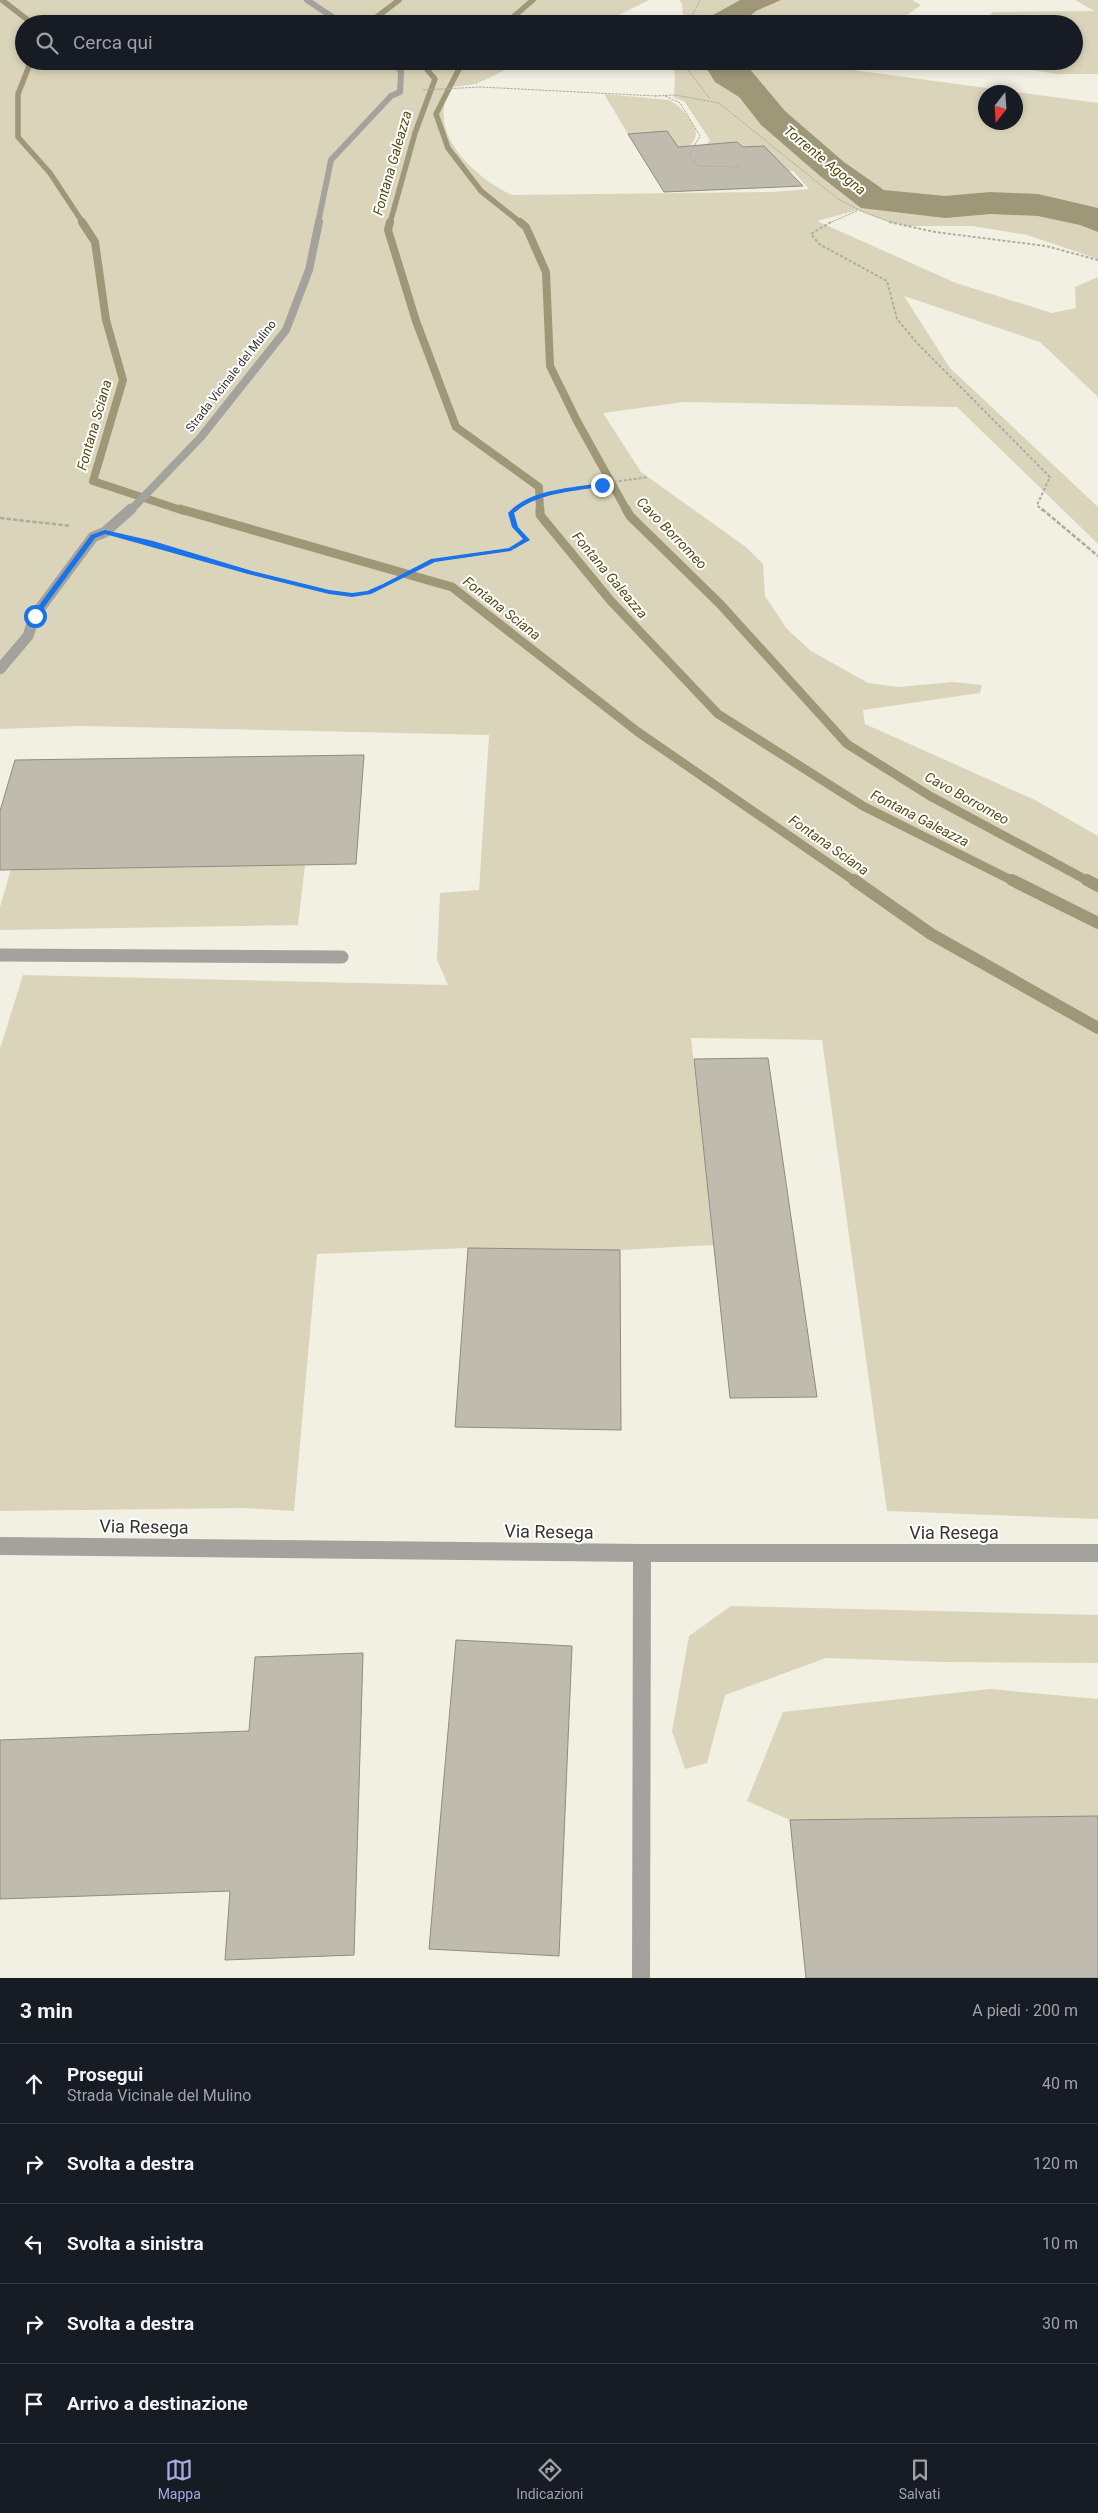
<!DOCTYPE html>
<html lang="it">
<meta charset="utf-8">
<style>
body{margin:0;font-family:Roboto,sans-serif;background:#242831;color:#f1f3f6}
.compass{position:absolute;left:978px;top:85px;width:45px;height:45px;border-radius:50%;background:#171b24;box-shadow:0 2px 8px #0003;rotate:197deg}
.stop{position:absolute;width:15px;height:15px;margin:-11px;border:4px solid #1a73e8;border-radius:50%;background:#fff}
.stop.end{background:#1a73e8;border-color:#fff;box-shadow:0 1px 5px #0008}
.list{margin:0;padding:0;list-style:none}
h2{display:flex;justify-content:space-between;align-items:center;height:65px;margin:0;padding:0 20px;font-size:21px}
h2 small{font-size:16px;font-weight:400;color:#9ea1a6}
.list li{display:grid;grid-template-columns:32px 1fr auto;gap:15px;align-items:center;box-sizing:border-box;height:80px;padding:0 20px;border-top:1px solid #363941}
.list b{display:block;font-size:19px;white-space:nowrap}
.list p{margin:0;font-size:16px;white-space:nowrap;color:#9ea1a6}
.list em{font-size:16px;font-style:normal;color:#9ea1a6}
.icon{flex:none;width:28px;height:28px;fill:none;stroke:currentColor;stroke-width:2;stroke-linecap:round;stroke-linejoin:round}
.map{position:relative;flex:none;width:1098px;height:1978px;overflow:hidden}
.search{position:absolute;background:#171b24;box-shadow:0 2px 8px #0003;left:15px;right:15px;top:15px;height:55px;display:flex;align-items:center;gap:12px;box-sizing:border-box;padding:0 18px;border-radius:28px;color:#9ea1a6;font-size:19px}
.sheet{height:465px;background:#171b24}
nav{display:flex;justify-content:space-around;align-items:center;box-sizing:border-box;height:70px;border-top:1px solid #363941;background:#171b24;font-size:14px;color:#9ea1a6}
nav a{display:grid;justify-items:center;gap:2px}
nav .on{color:#a9a9e0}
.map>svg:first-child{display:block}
.green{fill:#dad5ba;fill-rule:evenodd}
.water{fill:#9e9878}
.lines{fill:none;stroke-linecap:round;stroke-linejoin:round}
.stream-far3{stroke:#9e9878;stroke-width:5.5}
.stream-far2{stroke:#9e9878;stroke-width:8}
.stream-far1{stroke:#9e9878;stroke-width:9}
.stream{stroke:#9e9878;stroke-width:12}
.river{fill:#9e9878;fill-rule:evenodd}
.building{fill:#bfbcaf;stroke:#8e8c7f}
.path-far2{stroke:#adaca1;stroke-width:1;stroke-dasharray:2.5 1;stroke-linecap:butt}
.path-far1{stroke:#adaca1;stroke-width:2;stroke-dasharray:3 2;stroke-linecap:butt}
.path{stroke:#adaca1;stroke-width:2.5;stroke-dasharray:4.5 2;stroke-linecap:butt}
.service-far1{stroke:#a3a29d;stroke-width:13}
.service{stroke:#a3a29d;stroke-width:18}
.minor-far3{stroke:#a3a29d;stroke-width:6}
.minor-far2{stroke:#a3a29d;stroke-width:8}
.minor-far1{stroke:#a3a29d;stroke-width:11}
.minor{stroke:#a3a29d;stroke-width:18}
.route{fill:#1a73e8}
.labels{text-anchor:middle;stroke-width:4;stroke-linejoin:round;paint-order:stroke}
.far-street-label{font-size:12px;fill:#363530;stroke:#fff}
.far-water-label{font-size:14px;font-style:italic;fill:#564c13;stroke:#fff}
.near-street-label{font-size:18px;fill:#363530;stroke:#fff}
</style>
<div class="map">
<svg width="1098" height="1978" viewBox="0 0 1098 1978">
<rect width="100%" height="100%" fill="#f2f0e2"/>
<path class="green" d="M 0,0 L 649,0 L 600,24 L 24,24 L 24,61 L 524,61 L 476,84 L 452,87 C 423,131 475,178 512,195 L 772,192 L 809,189 L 793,171 L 775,172 L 779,162 L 764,146 L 743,147 L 737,142 L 706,145 L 710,140 L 684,101 L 674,98 L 675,76 L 672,61 L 818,61 L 816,65 L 1098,103 L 1098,259 L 1027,235 L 972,226 L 907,226 L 877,218 L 858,210 L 817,221 L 956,283 L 1052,313 L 1076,308 L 1075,287 L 1098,277 L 1098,397 L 1040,342 L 904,296 L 950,368 L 1098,507 L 1098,544 L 957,407 L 684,402 L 603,413 L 641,472 L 746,547 L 763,564 L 765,596 L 787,629 L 811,651 L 868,683 L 898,687 L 953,682 L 982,685 L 980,693 L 863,710 L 865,724 L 1035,800 L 1098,836 L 1098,1519 L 887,1511 L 822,1040 L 691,1038 L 714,1245 L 620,1250 L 468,1248 L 317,1254 L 294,1511 L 244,1508 L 0,1511 L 0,1049 L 23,975 L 448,985 L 437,960 L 440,893 L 479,890 L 489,735 L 80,726 L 0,729 ZM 986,92 L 1016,92 L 1016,122 L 986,122 Z
M 679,0 L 912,0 L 921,5 L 907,15 L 949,24 L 679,24 L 683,18 L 682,4 Z
M 1075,0 L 1098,0 L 1098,74 L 1056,74 L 979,61 L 1074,61 L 1074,24 L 978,24 L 993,12 L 1095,11 Z
M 604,94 L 669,100 C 679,105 695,121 696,134 C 696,141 685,152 681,158 L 667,131 L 628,134 Z
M 305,865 L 298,925 L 0,930 L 0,907 L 11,869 Z
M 731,1606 L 1098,1615 L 1098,1663 L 941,1662 L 826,1658 L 725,1695 L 707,1763 L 685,1769 L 672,1731 L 689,1636 Z
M 990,1689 L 1098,1699 L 1098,1816 L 790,1820 L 747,1801 L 783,1712 Z"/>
<path class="water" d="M 740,0 L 781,0 L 756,11 L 740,24 L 708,24 L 713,15 Z
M 702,61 L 739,61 L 739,65 L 773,118 L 715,82 Z"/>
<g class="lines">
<path class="stream-far3" d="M 2,0 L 33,24
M 374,24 L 374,19 L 399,0
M 505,24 L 533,0
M 31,61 L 18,94 L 18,137 L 50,173 L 83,223
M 463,61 L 436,114 L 448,148 L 481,191 L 521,223
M 390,223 L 415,133 L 435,79 L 420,61"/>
<path class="stream-far2" d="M 82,222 L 95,242 L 106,320 L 123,380 L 93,481 L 184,511
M 390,222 L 388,230 L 416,321 L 456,427 L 539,487 L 540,511
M 520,222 L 526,227 L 546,272 L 550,366 L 577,421 L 627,511"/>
<path class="stream-far1" d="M 180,509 L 452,587 L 638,732 L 856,882
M 540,509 L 540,515 L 610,600 L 718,714 L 863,806 L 1015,882
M 626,509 L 630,516 L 720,604 L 847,744 L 930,796 L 1090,882"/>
<path class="stream" d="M 854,880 L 931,934 L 1098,1028
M 1012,880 L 1098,923
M 1087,880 L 1098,886"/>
<path class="river" d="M 711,61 L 743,61 L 785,111 L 844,162 L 884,190 L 945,196 L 990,192 L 1038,194 L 1098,208 L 1098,232 L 1080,225 L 1038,216 L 990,214 L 945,218 L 861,208 L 820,176 L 761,125 Z"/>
</g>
<path class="building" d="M 667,131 L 678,147 L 737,142 L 743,147 L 764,146 L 803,186 L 664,192 L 628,134 Z
M 364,755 L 356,864 L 0,870 L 0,811 L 15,760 Z
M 768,1058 L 817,1397 L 730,1398 L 694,1059 Z
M 468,1248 L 620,1250 L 621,1430 L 455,1427 Z
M 456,1640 L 572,1646 L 559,1956 L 429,1949 Z
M 363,1653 L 354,1955 L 225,1960 L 230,1891 L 0,1899 L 0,1740 L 249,1731 L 255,1657 Z
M 1098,1816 L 1098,1978 L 806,1978 L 790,1820 Z"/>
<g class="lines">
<path class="path-far2" d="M 688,24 L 700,0
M 684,61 L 685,66 L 710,99
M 423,90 L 480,87 L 656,96
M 655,96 L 675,95 L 719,103 L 838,199 L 861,211 L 893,223
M 665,96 L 680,103 L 700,136 L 689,155 L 698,166 L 738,167
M 829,223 L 857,211"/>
<path class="path-far1" d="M 831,222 L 811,234 L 819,244 L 887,281 L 897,319 L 917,343 L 1050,477 L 1037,505 L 1043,511
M 889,222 L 935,232 L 1046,246 L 1098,260
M 514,511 C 539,488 613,483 648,477"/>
<path class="path" d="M 1042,509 L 1098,556
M 0,518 L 71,526
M 134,539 L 250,572 L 329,592 L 352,595 L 368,593 L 434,560 L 511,550 L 527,540 L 515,527 L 511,513 L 515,509"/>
<path class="service-far1" d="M 0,955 L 342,957"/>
<path class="service" d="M 641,1978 L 642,1553"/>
<path class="minor-far3" d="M 307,0 L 343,24
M 318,223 L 331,160 L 391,96 L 400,92 L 401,72 L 395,61"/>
<path class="minor-far2" d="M 130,511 L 201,437 L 286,330 L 309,270 L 319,222"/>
<path class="minor-far1" d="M 0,669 L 28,636 L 35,615 L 93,537 L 105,532 L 131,509"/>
<path class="minor" d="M 0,1546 L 642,1553 L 1098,1553"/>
</g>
<path class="route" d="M 602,483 L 604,486 C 574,492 538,492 514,513 L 518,527 L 530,540 L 510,551 L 435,562 L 371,594 L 352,597 L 329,594 L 248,574 L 105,534 L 95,538 L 37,617 L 31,616 L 91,535 L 105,530 L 153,541 L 252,571 L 329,590 L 352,593 L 367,591 L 383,584 L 431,559 L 509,548 L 523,539 L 512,527 L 508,513 C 530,489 571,488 602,483 Z"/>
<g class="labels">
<g class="far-street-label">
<text transform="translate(231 376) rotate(-52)" y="4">Strada Vicinale del Mulino</text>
</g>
<g class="far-water-label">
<text transform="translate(825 160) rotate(39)" y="5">Torrente Agogna</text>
<text transform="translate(392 163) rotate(-74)" y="5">Fontana Galeazza</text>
<text transform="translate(94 425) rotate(-74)" y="5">Fontana Sciana</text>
<text transform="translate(672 533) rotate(46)" y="5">Cavo Borromeo</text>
<text transform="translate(610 575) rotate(50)" y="5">Fontana Galeazza</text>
<text transform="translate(502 608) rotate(38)" y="5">Fontana Sciana</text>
<text transform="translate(967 798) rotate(29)" y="5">Cavo Borromeo</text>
<text transform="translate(920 818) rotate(27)" y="5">Fontana Galeazza</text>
<text transform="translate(829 845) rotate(35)" y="5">Fontana Sciana</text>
</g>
<g class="near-street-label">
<text transform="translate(144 1527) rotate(1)" y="6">Via Resega</text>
<text transform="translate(549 1532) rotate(1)" y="6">Via Resega</text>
<text x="954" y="1539">Via Resega</text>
</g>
</g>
</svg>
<svg class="compass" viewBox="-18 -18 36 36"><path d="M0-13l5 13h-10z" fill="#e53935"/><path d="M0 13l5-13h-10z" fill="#9ea1a6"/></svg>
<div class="stop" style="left:35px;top:616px"></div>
<div class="stop end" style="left:602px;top:485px"></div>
<div class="search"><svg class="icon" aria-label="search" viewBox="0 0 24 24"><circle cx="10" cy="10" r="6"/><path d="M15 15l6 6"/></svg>Cerca qui</div>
</div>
<section class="sheet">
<h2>3 min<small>A piedi · 200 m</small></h2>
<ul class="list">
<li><svg class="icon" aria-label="ahead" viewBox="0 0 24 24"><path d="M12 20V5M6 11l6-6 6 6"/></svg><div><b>Prosegui</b><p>Strada Vicinale del Mulino</p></div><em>40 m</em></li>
<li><svg class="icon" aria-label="right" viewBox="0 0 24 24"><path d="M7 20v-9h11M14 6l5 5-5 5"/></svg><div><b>Svolta a destra</b></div><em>120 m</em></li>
<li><svg class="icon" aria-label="left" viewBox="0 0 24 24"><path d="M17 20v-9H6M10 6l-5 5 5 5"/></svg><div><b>Svolta a sinistra</b></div><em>10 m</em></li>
<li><svg class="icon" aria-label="right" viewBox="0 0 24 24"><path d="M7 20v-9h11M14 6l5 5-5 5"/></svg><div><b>Svolta a destra</b></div><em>30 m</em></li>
<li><svg class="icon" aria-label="arrive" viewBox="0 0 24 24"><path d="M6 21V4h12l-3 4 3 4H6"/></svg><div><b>Arrivo a destinazione</b></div></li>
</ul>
</section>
<nav>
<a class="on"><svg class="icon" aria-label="map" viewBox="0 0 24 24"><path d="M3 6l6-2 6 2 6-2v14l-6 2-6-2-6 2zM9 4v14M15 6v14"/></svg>Mappa</a>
<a><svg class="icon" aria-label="directions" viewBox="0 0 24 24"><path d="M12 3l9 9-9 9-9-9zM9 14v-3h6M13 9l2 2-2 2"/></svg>Indicazioni</a>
<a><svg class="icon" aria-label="saved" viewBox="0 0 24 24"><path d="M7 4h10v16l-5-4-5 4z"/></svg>Salvati</a>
</nav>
